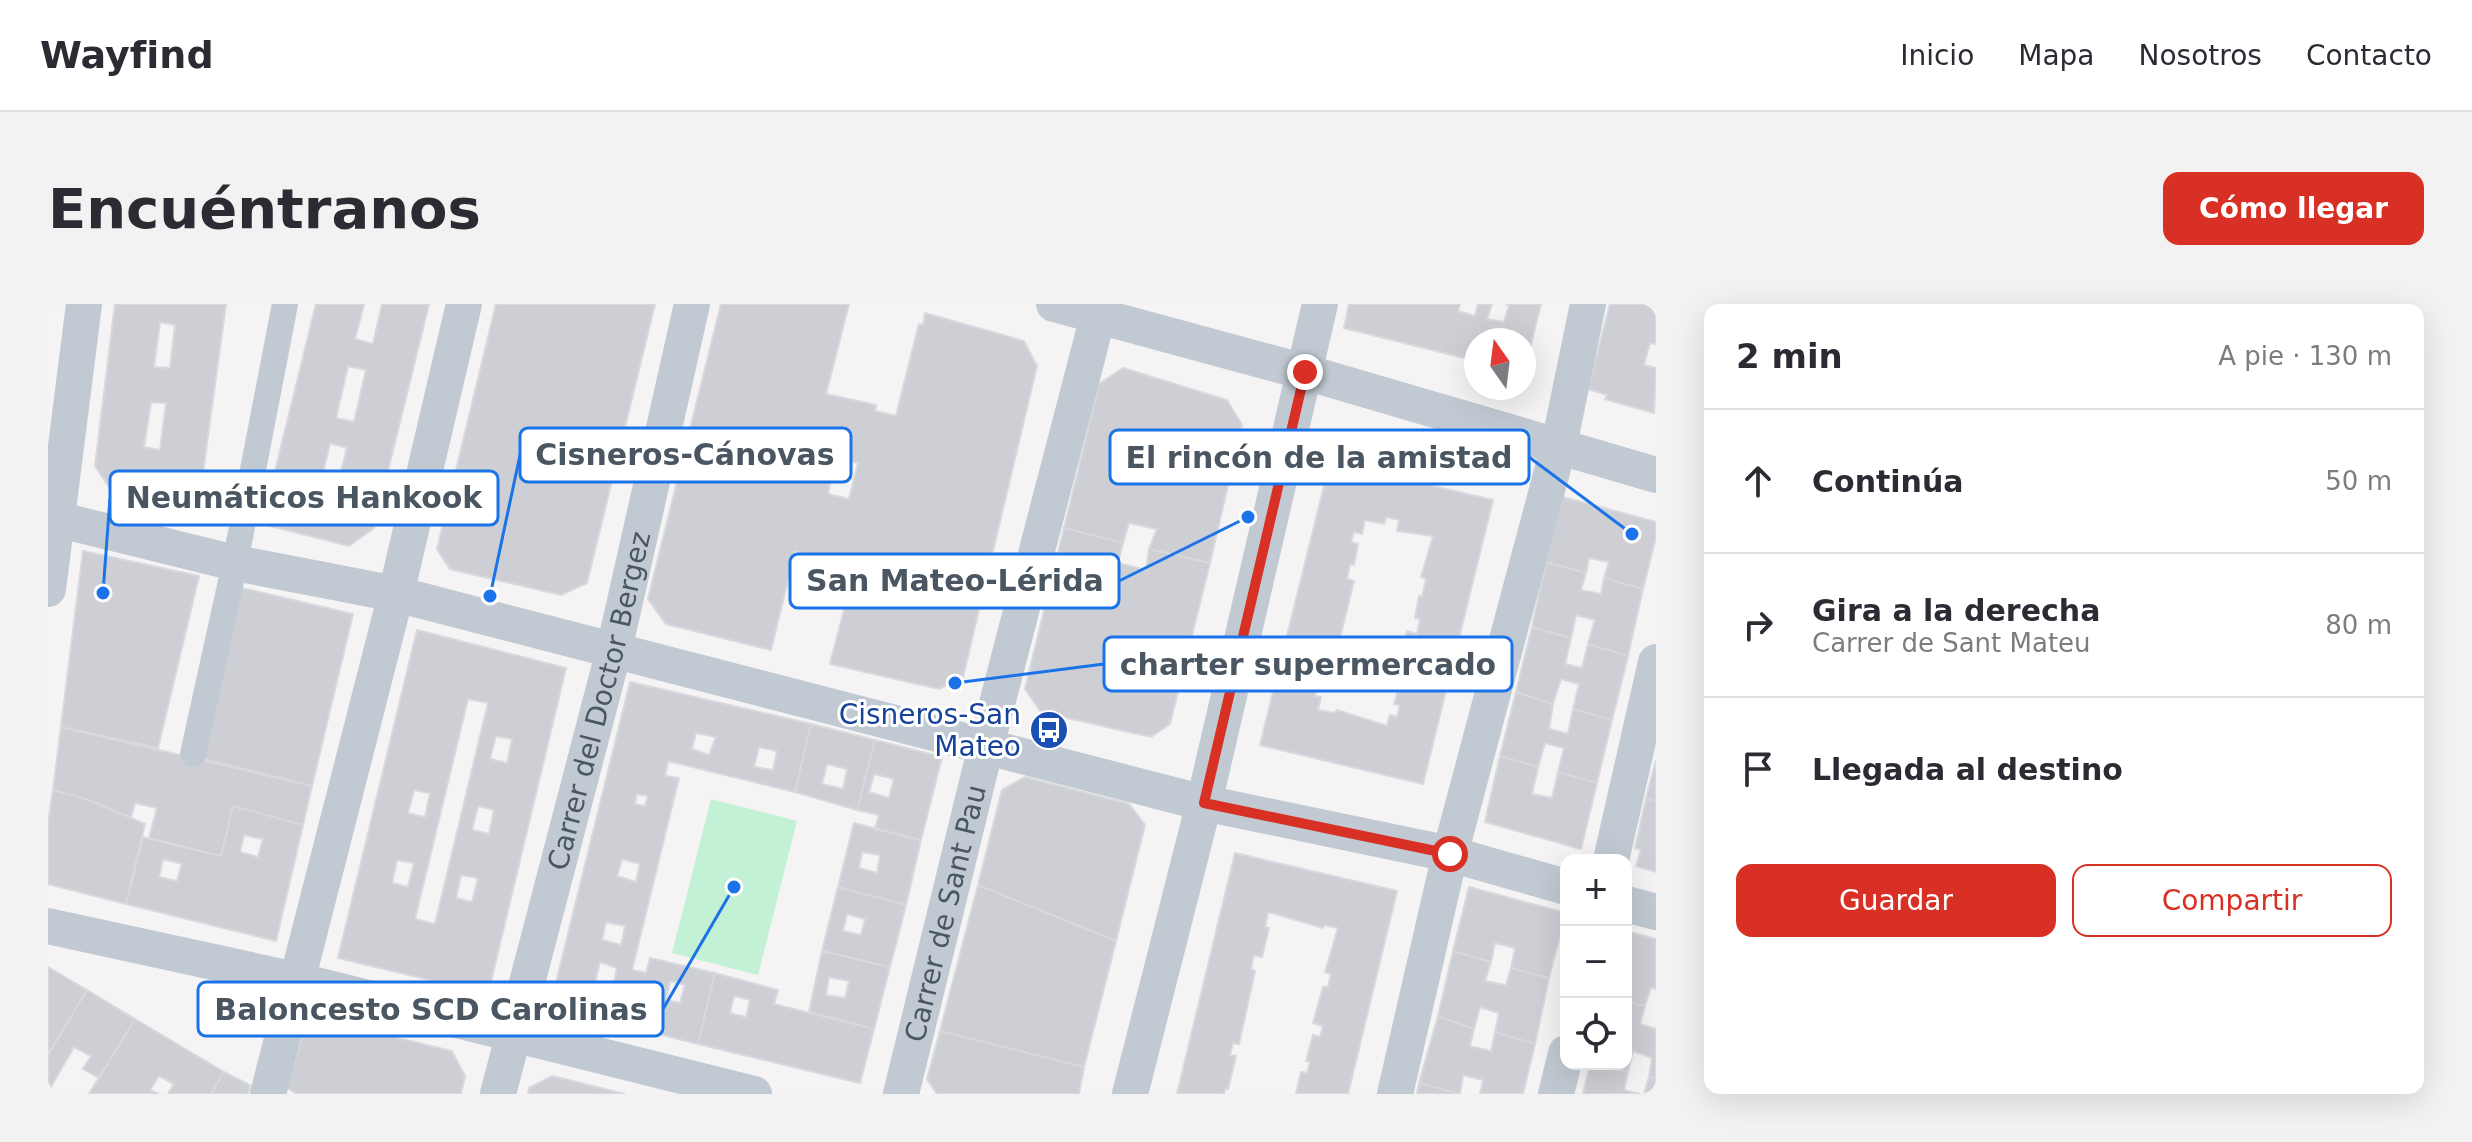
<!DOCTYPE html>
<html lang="es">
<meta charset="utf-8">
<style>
body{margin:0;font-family:"DejaVu Sans",sans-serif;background:#f2f2f3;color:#2b2b33}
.controls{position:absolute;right:24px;bottom:24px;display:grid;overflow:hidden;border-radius:16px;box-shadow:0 8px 32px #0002}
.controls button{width:72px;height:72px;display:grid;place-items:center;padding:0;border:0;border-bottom:2px solid #e1e1e2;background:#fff;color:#2b2b33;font:40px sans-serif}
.compass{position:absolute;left:1416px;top:24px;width:72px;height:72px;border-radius:50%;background:#fff;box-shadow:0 8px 32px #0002;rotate:346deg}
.stop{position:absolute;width:24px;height:24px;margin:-18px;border:6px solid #d93025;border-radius:50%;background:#fff}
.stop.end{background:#d93025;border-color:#fff;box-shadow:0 2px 8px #0008}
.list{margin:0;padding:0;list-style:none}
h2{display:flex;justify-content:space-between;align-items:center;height:104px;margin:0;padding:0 32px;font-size:34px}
h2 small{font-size:26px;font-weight:400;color:#7c7c81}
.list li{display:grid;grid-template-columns:52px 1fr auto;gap:24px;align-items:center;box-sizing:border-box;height:144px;padding:0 32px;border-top:2px solid #e1e1e2}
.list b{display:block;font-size:30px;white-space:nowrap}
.list p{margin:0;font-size:26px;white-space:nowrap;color:#7c7c81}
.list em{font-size:26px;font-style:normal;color:#7c7c81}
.actions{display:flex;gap:16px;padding:24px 32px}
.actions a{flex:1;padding:18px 0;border:2px solid #d93025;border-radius:16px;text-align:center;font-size:28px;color:#d93025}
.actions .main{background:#d93025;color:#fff}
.icon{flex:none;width:44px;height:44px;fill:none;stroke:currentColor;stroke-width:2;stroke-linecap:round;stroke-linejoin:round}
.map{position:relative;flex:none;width:1608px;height:790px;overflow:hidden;border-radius:16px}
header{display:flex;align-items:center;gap:48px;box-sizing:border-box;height:112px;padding:0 40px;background:#fff;border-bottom:2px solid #e1e1e2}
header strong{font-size:38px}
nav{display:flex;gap:44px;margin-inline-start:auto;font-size:28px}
.intro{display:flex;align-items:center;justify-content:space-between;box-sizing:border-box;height:192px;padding:0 48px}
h1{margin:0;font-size:56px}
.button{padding:20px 36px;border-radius:16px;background:#d93025;color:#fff;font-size:28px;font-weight:700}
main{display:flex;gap:48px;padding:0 48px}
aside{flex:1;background:#fff;border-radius:16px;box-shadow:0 8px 32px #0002}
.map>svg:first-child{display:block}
.green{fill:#c3f1d5}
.building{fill:#cdcfd5;stroke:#d7d9de;stroke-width:2;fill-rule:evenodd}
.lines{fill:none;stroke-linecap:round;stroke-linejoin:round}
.pedestrian{stroke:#c1cad2;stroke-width:26}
.minor{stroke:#c1cad2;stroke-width:36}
.route{stroke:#d93025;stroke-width:10}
.labels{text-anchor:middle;stroke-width:6;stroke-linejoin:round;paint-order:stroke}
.street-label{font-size:28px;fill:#4a5661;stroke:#fff}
.transit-label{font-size:28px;fill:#164399;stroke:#fff;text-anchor:end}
.leader{fill:none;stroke:#1a73e8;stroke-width:3}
.callout-dot{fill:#1a73e8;stroke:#fff;stroke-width:3}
.callout{fill:#fff;stroke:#1a73e8;stroke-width:3}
.callout-label{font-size:30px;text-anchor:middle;font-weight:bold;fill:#4a5661}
</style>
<header>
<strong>Wayfind</strong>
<nav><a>Inicio</a><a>Mapa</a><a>Nosotros</a><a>Contacto</a></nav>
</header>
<div class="intro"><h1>Encuéntranos</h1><a class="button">Cómo llegar</a></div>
<main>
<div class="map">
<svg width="1608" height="790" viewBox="0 0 1608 790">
<rect width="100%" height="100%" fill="#f5f3f3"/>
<path class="green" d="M 663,495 L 749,517 L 710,671 L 624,649 Z"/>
<path class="building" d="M 67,0 L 178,0 L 150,205 L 61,183 L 47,162 ZM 112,18 L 127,21 L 122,64 L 106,63 ZM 103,98 L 118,99 L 112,146 L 96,143 Z
M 268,0 L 316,0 L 307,35 L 325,40 L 334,0 L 381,0 L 326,224 L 301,242 L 214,220 ZM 300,62 L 318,66 L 306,118 L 288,114 ZM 282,139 L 299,144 L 286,194 L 270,190 Z
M 448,0 L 607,0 L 539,279 L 513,291 L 402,265 L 389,245 Z
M 673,0 L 801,0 L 778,90 L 828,101 L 827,107 L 848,112 L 871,20 L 875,21 L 877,9 L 976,37 L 989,62 L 915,373 L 891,385 L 782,360 L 807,263 L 747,247 L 723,346 L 618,320 L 600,295 ZM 787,153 L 810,159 L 801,195 L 780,190 Z
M 1301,0 L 1412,0 L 1410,7 L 1427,12 L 1430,0 L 1444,0 L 1439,15 L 1456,18 L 1461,1 L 1458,0 L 1493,0 L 1476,68 L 1476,36 L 1428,36 L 1428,57 L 1296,24 Z
M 1562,0 L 1608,0 L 1608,40 L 1602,39 L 1596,61 L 1608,64 L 1606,109 L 1557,95 L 1559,91 L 1540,85 Z
M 1075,64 L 1179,96 L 1194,121 L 1162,259 L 1101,245 L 1109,225 L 1081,219 L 1075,239 L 1016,224 L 1051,80 Z
M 1282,158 L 1445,196 L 1375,480 L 1212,441 ZM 1338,213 L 1351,216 L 1349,227 L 1385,232 L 1373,273 L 1378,275 L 1374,293 L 1371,292 L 1367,314 L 1372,315 L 1369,330 L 1359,327 L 1351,360 L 1357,363 L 1346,400 L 1352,401 L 1349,413 L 1342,411 L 1339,422 L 1289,406 L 1287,409 L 1270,406 L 1273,393 L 1267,392 L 1269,381 L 1276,382 L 1281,347 L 1288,350 L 1306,277 L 1299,275 L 1302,260 L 1306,261 L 1310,240 L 1303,238 L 1306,228 L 1314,230 L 1317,216 L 1336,220 Z
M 1515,193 L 1608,218 L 1608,233 L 1595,285 L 1556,274 L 1561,258 L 1541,254 L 1538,269 L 1498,258 Z
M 1016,224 L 1075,239 L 1070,259 L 1098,266 L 1101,245 L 1162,259 L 1122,420 L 1103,433 L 993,408 L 977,385 Z
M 35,247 L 151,272 L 110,444 L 13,423 Z
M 1498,258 L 1538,269 L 1533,286 L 1553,290 L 1556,274 L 1595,285 L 1580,352 L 1540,340 L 1547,316 L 1528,311 L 1523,334 L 1484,323 Z
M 194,284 L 305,310 L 264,482 L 153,454 Z
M 1484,323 L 1523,334 L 1517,360 L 1534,364 L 1540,340 L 1580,352 L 1564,416 L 1525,405 L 1531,380 L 1513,375 L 1505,400 L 1468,388 Z
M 369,326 L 518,364 L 440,690 L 290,654 ZM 420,395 L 440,399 L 387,620 L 367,615 ZM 448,432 L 464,435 L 459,459 L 442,455 ZM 366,486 L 382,489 L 377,513 L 360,509 ZM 430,502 L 446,506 L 441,530 L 424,526 ZM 349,556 L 366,559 L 360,583 L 344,579 ZM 413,571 L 430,574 L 424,598 L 408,594 Z
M 582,378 L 763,420 L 747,488 L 620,457 L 617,472 L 631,474 L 584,666 L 598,669 L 602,654 L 667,669 L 650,740 L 502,703 ZM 648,429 L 668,433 L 661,451 L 644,445 ZM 711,443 L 729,447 L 725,466 L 706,463 ZM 589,490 L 600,492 L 597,502 L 587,500 ZM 574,555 L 592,560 L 588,578 L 569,572 ZM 558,618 L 577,622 L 573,641 L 554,636 ZM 552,658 L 569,664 L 565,683 L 547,678 ZM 622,677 L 637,681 L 632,699 L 618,696 Z
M 1468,388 L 1505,400 L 1501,425 L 1520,430 L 1525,405 L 1564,416 L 1549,479 L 1510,468 L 1516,444 L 1497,439 L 1490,463 L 1452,452 Z
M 763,420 L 827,436 L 809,506 L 747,488 ZM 779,460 L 799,465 L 795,485 L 774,480 Z
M 13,423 L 264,482 L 255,521 L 185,502 L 173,552 L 101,534 L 109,504 L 87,499 L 83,514 L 41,496 L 5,486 Z
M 827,436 L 894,453 L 873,536 L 827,525 L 831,511 L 809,506 ZM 826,470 L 846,475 L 841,494 L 821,488 Z
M 1452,452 L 1490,463 L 1484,490 L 1504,494 L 1510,468 L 1549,479 L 1533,545 L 1437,518 Z
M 1608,456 L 1608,497 L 1598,494 Z
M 977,473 L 1081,500 L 1097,521 L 1068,637 L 930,581 L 954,486 Z
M 5,486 L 41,496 L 97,520 L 78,600 L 0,580 L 0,519 Z
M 1598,494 L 1608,497 L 1608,568 L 1588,562 L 1593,546 L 1587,544 Z
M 185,502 L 255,521 L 228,637 L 78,600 L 95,533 L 173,552 ZM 196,531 L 215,535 L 210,553 L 192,548 ZM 115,555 L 134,560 L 129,577 L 111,573 Z
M 806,519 L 873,536 L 858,601 L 790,583 ZM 814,548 L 832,551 L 829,569 L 811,564 Z
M 1187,549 L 1349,587 L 1300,790 L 1248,790 L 1253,768 L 1259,769 L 1262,758 L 1258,757 L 1265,731 L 1272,733 L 1275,722 L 1265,719 L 1275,683 L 1280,683 L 1283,670 L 1277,668 L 1290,624 L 1276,621 L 1275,624 L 1220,608 L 1217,623 L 1221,624 L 1214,653 L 1206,651 L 1203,665 L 1207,667 L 1191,740 L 1185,739 L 1182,751 L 1188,752 L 1180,785 L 1178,784 L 1176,790 L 1129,790 Z
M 930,581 L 1068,637 L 1036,763 L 892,727 Z
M 790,583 L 858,601 L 842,663 L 774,647 ZM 799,610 L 817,615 L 813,631 L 795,627 Z
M 1421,583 L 1518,609 L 1501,674 L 1463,664 L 1467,644 L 1447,639 L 1443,658 L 1405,647 Z
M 1578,627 L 1608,635 L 1608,685 L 1603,683 L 1597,702 L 1578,697 Z
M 774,647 L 842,663 L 826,725 L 761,708 ZM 781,673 L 801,677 L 797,694 L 778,691 Z
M 1405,647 L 1443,658 L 1437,677 L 1458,681 L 1463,664 L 1501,674 L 1487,740 L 1447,728 L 1451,709 L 1432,703 L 1426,725 L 1390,712 Z
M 0,663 L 39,686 L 2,747 L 0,746 Z
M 667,669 L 730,686 L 726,700 L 826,725 L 812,779 L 650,740 ZM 686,692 L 702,696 L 698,713 L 682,709 Z
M 39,686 L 87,715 L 51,774 L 35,765 L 43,752 L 26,743 L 0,788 L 0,751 Z
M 1578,697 L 1597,702 L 1592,720 L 1608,725 L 1608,775 L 1601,773 L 1604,754 L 1585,747 L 1580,768 L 1551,760 L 1578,760 Z
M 1390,712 L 1426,725 L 1422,742 L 1443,747 L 1447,728 L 1487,740 L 1475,790 L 1432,790 L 1435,776 L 1415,771 L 1412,790 L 1371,779 Z
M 87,715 L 176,768 L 163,790 L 120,790 L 126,780 L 111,772 L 102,786 L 111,790 L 41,790 Z
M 276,716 L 404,747 L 417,772 L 413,790 L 249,790 L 239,784 L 255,729 Z
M 892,727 L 1036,763 L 1031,790 L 889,790 L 879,775 Z
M 1542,760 L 1580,768 L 1576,786 L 1592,790 L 1535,790 Z
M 176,768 L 202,781 L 200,790 L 163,790 Z
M 504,772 L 577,790 L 480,790 L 481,784 Z
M 1601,773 L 1608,775 L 1608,790 L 1596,790 Z
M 1371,779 L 1412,790 L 1369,790 Z"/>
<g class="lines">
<path class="pedestrian" d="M 145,450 L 187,259 L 237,0"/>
<g class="minor">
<path d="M 1006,0 L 1257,68 L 1608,171"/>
<path d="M 0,213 L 187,259 L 348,290 L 1156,499 L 1402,550 L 1518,583"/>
<path d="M 0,285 L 36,0"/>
<path d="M 1563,556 L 1608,358"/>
<path d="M 1578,600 L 1608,608"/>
<path d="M 0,622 L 248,676 L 706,790"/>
<path d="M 220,790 L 348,290 L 416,0"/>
<path id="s1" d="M 450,790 L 566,346 L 644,0"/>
<path id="s2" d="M 853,790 L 938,442 L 1050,12"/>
<path d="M 1082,790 L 1156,499 L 1272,0"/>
<path d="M 1347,790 L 1402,550 L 1511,141 L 1540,0"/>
<path d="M 1508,790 L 1518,749"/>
</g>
</g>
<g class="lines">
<path class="route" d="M 1257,68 L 1156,499 L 1402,550"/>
</g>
<defs>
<symbol id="bus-disc" viewBox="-11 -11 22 22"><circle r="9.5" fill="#1a4fb4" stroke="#fff"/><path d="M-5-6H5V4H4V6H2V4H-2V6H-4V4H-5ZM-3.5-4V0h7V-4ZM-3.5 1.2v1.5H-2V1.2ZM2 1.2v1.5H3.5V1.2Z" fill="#fff"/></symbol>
</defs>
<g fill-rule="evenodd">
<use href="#bus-disc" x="979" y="404" width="44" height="44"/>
</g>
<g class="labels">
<g class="street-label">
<text dy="10" stroke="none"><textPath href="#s1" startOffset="406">Carrer del Doctor Bergez</textPath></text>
<text dy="10" stroke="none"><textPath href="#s2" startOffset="186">Carrer de Sant Pau</textPath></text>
</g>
<g class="transit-label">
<text x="973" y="420">Cisneros-San<tspan x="973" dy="32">Mateo</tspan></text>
</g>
</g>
<path class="leader" d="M442 292L472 151M1584 230L1481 153M55 289L62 194M1200 213L1071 277M907 379L1056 360M686 583L615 705"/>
<g class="callout-dot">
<circle cx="442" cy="292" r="8"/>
<circle cx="1584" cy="230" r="8"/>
<circle cx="55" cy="289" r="8"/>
<circle cx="1200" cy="213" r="8"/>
<circle cx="907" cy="379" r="8"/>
<circle cx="686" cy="583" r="8"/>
</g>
<g class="callout">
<rect x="472" y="124" width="331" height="54" rx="8"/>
<rect x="1062" y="126" width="419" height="54" rx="8"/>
<rect x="62" y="167" width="388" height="54" rx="8"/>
<rect x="742" y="250" width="329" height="54" rx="8"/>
<rect x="1056" y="333" width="408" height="54" rx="8"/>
<rect x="150" y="678" width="465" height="54" rx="8"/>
</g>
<g class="callout-label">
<text x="637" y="161">Cisneros-Cánovas</text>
<text x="1271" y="164">El rincón de la amistad</text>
<text x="256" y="204">Neumáticos Hankook</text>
<text x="907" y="287">San Mateo-Lérida</text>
<text x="1260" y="371">charter supermercado</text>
<text x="383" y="716">Baloncesto SCD Carolinas</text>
</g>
</svg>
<div class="controls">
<button>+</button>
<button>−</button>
<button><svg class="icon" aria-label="locate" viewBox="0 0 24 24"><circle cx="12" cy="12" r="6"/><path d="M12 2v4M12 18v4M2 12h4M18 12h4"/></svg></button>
</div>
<svg class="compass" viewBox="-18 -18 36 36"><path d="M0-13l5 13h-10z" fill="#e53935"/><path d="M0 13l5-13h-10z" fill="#7c7c81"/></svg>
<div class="stop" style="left:1402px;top:550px"></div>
<div class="stop end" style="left:1257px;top:68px"></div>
</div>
<aside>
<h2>2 min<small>A pie · 130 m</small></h2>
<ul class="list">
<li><svg class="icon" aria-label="ahead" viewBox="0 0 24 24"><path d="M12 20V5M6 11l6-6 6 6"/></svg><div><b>Continúa</b></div><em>50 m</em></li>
<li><svg class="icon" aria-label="right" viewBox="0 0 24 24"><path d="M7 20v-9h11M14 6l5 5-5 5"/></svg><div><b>Gira a la derecha</b><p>Carrer de Sant Mateu</p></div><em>80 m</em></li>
<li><svg class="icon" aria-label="arrive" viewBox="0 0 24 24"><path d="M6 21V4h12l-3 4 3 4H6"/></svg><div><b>Llegada al destino</b></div></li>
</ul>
<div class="actions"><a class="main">Guardar</a><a>Compartir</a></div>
</aside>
</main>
